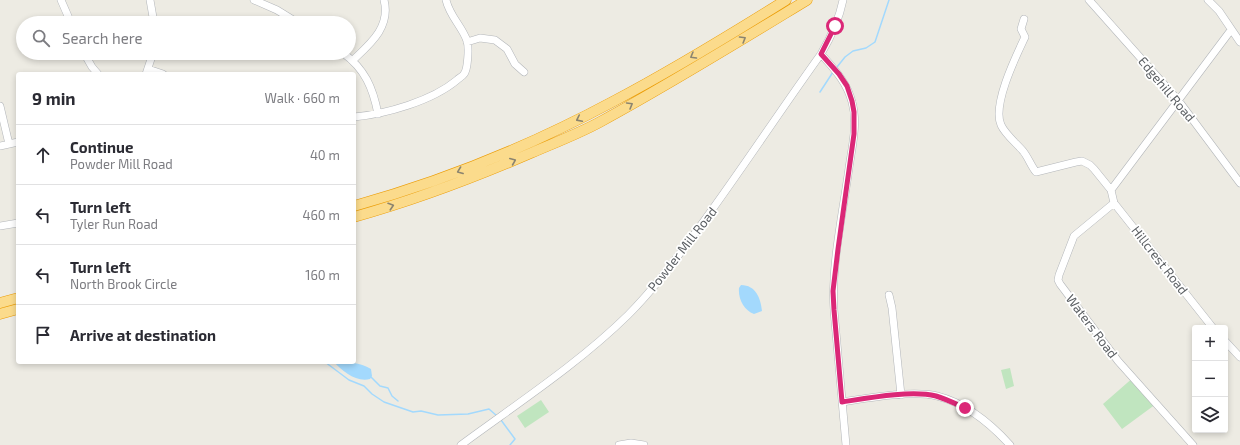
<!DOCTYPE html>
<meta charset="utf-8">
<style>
body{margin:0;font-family:"Exo 2",sans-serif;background:#f2f2f3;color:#2b2b33}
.controls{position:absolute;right:12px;bottom:12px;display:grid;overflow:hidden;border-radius:4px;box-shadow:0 2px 6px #0003}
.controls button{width:36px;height:36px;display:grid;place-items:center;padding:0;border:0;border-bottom:1px solid #e1e1e2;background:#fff;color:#2b2b33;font:20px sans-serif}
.stop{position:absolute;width:12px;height:12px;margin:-9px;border:3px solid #db2777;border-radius:50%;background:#fff}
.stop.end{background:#db2777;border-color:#fff;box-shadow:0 1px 4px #0008}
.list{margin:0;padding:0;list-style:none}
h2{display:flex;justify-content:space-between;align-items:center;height:52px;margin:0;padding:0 16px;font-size:17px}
h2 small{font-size:13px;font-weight:400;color:#7c7c81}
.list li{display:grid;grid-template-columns:26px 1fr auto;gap:12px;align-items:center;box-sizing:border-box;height:60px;padding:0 16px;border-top:1px solid #e1e1e2}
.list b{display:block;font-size:15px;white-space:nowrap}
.list p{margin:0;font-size:13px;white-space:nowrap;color:#7c7c81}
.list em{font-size:13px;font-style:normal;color:#7c7c81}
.icon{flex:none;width:22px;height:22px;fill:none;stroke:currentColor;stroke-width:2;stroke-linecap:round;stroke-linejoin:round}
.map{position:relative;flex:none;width:1240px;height:445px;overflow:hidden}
.search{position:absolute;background:#fff;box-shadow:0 2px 6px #0003;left:16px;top:16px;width:340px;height:44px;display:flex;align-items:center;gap:10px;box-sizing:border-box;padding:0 14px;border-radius:22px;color:#7c7c81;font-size:15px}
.panel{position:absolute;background:#fff;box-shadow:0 2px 6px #0003;left:16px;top:72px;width:340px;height:292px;border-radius:4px}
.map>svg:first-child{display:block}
.green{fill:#c0e5bf}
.water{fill:#a3d9fd}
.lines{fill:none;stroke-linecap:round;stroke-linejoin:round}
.stream{stroke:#a3d9fd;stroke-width:1.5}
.minor-casing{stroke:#b3b6ba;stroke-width:8}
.highway-casing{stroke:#eb9c05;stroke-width:11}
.minor{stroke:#fff;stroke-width:7}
.highway{stroke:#fbdb8c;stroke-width:10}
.oneway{stroke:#8b846f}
.route{stroke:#db2777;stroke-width:5}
.labels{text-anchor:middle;stroke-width:3.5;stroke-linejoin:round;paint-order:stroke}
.street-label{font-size:13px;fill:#5b5f63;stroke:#fff}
</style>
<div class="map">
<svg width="1240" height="445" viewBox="0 0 1240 445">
<rect width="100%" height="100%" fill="#edebe3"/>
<path class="green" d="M 1010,368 L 1014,386 L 1006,389 L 1001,370 Z
M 1135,376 L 1156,404 L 1122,429 L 1103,404 Z
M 541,400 L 549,412 L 525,428 L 517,416 Z"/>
<path class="water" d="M 741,285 C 756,285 761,299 762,311 L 754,314 C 744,310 738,299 739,288 Z
M 334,362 C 347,362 360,362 371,369 L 372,376 L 370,379 C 357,383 342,371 334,362 Z"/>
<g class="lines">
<path class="stream" d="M 837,67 L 845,57 L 853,51 L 866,48 L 875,42 L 889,0
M 820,92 L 833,72
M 325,362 L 349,380 L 364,386 L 372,394 L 384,402 L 413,412 L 421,411 L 438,415 L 468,414 L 489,409 L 497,416
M 371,377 L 380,386 L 388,388 L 392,396 L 398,401
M 501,420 L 515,439 L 510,445"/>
<defs>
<path id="minor" d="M 61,0 L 71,23
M 150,0 L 154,23
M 254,0 L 277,10 L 298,23
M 1089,0 L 1178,100 L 1240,183
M 1208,0 L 1219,11 L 1240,42
M 1024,19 L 1021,29 L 1025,37 C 1016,56 992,105 1001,125 C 1005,134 1016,143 1023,151 C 1028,157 1031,166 1036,172 L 1076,162 L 1082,161 L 1090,165 L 1094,169 L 1111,190 L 1114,203 L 1213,328
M 467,42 L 480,38 L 495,40 L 507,49 L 515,64 L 524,72
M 84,53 L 92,67 L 98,74
M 343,53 C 365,69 373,88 378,114
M 821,54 C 834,69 847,82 852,102 C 858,123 852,147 849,168 C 843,212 831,266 834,310 L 846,445
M 353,60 C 370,44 391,27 384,0
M 148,69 L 163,74
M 146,74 L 153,53
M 0,106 L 9,144
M 354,117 C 386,114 432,101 457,80 C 459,78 463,76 464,74 C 468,69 469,47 467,41 C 462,26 450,17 446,0
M 0,146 L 18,142
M 1111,190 L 1231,30
M 1114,203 L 1074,236 L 1059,275 L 1058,280 L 1060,284 L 1118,361 L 1193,445
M 0,226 L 18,223
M 889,295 L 892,308 L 901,395
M 1225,341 L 1240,357
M 842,402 C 868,398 912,390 937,396 C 965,403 991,424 1010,445
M 461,445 C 518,403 578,364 628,315 C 656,287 678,256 701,225 C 742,169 780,111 821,54 C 831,37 839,20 843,0
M 619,445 L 631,443 L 644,445"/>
<path id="highway" d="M 354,206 C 444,181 532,145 614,101 C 673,70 730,35 786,0
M 354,217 C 415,200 473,178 531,153 C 554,143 578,134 600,122 C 670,84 738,42 807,0
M 0,303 L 18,298
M 0,314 L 18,309"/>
</defs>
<use href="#minor" class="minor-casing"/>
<use href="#highway" class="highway-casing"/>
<use href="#minor" class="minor"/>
<use href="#highway" class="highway"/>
</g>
<defs><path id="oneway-chevron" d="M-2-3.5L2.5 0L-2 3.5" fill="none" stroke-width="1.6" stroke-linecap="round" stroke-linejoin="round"/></defs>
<g class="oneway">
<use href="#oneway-chevron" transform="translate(743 39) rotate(-31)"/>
<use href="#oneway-chevron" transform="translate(693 56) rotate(150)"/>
<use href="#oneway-chevron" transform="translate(630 105) rotate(-30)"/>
<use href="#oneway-chevron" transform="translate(579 119) rotate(154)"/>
<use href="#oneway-chevron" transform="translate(513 161) rotate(-23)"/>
<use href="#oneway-chevron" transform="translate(460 171) rotate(159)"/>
<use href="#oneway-chevron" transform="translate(391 206) rotate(-18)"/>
</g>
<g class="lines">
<path class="route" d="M 835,26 L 821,54 L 839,74 L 847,86 L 852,101 L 854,112 L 854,134 L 838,249 L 833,291 L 834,310 L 842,402 C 868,398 911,390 936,396 C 946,399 956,404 965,408"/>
</g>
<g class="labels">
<g class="street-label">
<text transform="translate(1167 89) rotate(50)" y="5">Edgehill Road</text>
<text transform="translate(682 249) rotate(-52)" y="5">Powder Mill Road</text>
<text transform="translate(1160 260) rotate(52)" y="5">Hillcrest Road</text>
<text transform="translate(1092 326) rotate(53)" y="5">Waters Road</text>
</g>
</g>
</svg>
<div class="controls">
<button>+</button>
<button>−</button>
<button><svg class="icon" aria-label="layers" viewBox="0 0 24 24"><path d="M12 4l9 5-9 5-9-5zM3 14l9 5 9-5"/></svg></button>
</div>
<div class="stop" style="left:835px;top:26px"></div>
<div class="stop end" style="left:965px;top:408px"></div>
<div class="search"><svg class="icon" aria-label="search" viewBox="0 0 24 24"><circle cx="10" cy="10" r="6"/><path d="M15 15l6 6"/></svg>Search here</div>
<section class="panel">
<h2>9 min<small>Walk · 660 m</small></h2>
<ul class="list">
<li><svg class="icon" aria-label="ahead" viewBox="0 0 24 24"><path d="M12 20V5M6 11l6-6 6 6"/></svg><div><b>Continue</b><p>Powder Mill Road</p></div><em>40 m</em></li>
<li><svg class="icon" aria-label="left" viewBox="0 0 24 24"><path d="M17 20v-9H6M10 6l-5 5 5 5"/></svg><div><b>Turn left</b><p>Tyler Run Road</p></div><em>460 m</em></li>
<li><svg class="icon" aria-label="left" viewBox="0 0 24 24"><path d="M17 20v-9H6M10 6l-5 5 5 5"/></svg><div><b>Turn left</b><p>North Brook Circle</p></div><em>160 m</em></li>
<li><svg class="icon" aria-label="arrive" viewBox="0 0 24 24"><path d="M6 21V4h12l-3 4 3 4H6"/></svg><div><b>Arrive at destination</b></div></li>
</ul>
</section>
</div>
